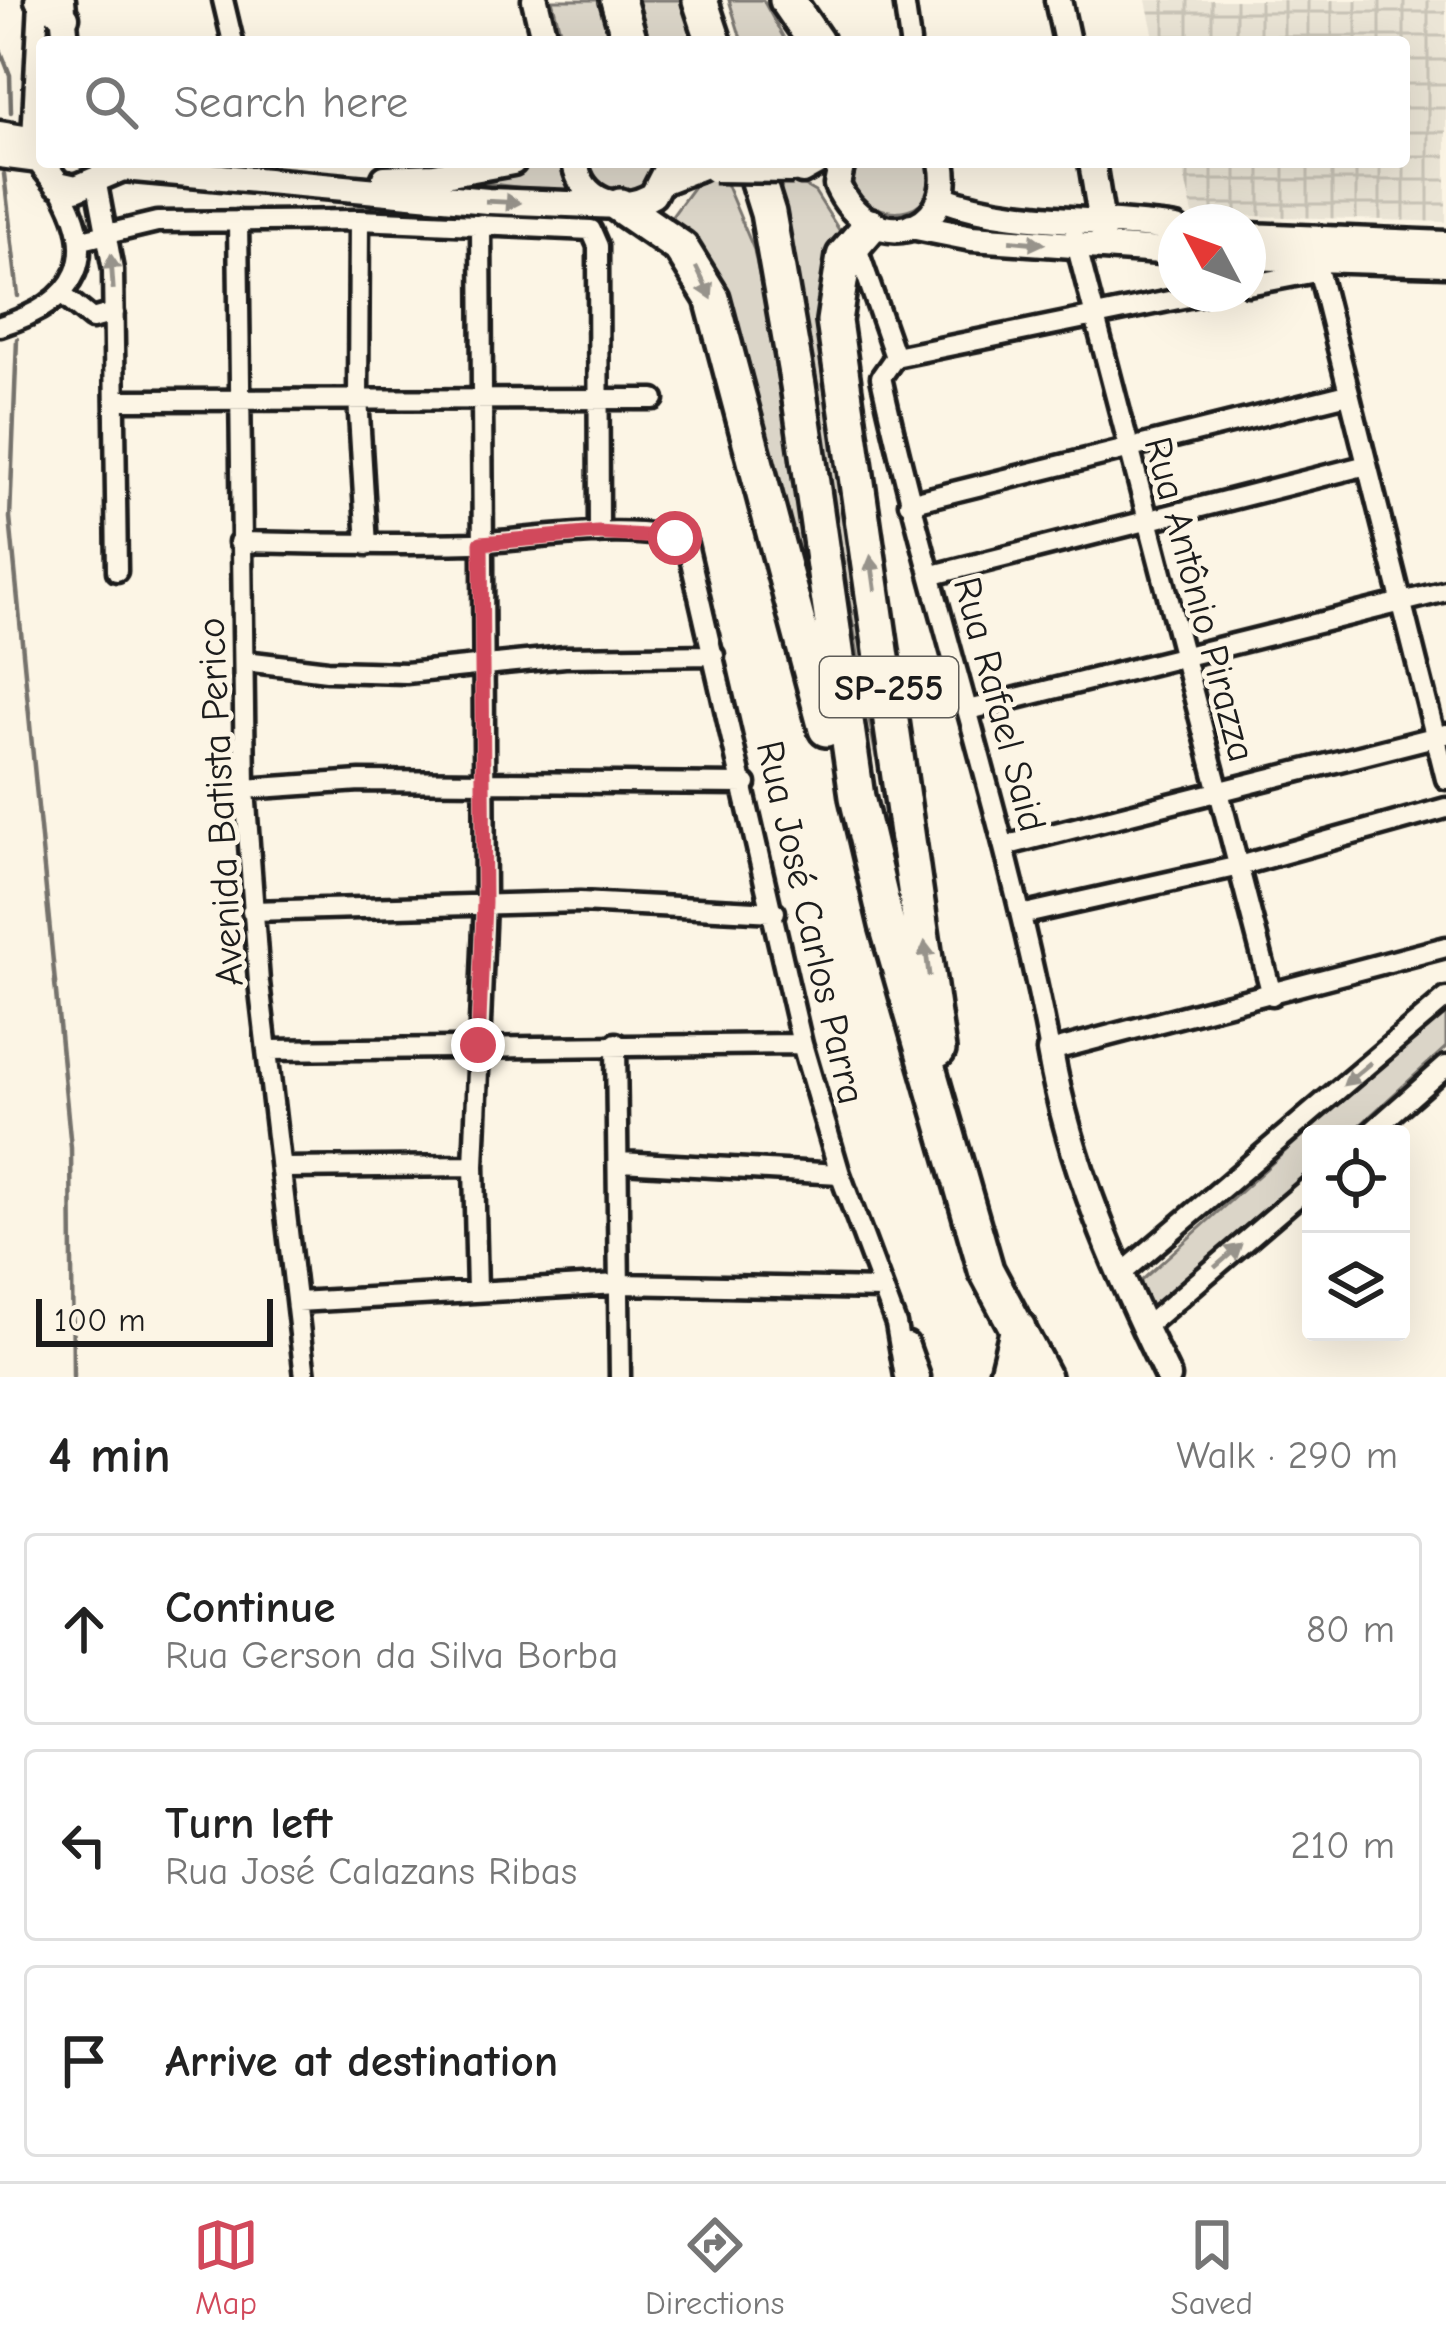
<!DOCTYPE html>
<meta charset="utf-8">
<style>
body{margin:0;font-family:"Comic Neue",sans-serif;background:#f6f6f6;color:#222}
.controls{position:absolute;right:36px;bottom:36px;display:grid;overflow:hidden;border-radius:12px;box-shadow:0 12px 48px #0002}
.controls button{width:108px;height:108px;display:grid;place-items:center;padding:0;border:0;border-bottom:3px solid #e0e0e0;background:#fff;color:#222;font:60px sans-serif}
.compass{position:absolute;left:1158px;top:204px;width:108px;height:108px;border-radius:50%;background:#fff;box-shadow:0 12px 48px #0002;rotate:311deg}
.scale{position:absolute;left:36px;bottom:30px;width:237px;box-sizing:border-box;padding-left:12px;border:6px solid #1c1c1c;border-top:0;font-size:33px;line-height:42px;white-space:nowrap;color:#1c1c1c;-webkit-text-stroke:9px #fcf5e5;paint-order:stroke}
.stop{position:absolute;width:36px;height:36px;margin:-27px;border:9px solid #d1495b;border-radius:50%;background:#fff}
.stop.end{background:#d1495b;border-color:#fff;box-shadow:0 3px 12px #0008}
.list{margin:0;padding:0;list-style:none}
h2{display:flex;justify-content:space-between;align-items:center;height:156px;margin:0;padding:0 48px;font-size:51px}
h2 small{font-size:39px;font-weight:400;color:#767676}
.list li{display:grid;grid-template-columns:78px 1fr auto;gap:36px;align-items:center;box-sizing:border-box;height:192px;margin:0 24px 24px;padding:0 24px;border:3px solid #e0e0e0;border-radius:12px}
.list b{display:block;font-size:45px;white-space:nowrap}
.list p{margin:0;font-size:39px;white-space:nowrap;color:#767676}
.list em{font-size:39px;font-style:normal;color:#767676}
.icon{flex:none;width:66px;height:66px;fill:none;stroke:currentColor;stroke-width:2;stroke-linecap:round;stroke-linejoin:round}
.map{position:relative;flex:none;width:1446px;height:1377px;overflow:hidden}
.search{position:absolute;background:#fff;box-shadow:0 12px 48px #0002;left:36px;right:36px;top:36px;height:132px;display:flex;align-items:center;gap:30px;box-sizing:border-box;padding:0 42px;border-radius:12px;color:#767676;font-size:45px}
.sheet{height:804px;background:#fff}
nav{display:flex;justify-content:space-around;align-items:center;box-sizing:border-box;height:168px;border-top:3px solid #e0e0e0;background:#fff;font-size:33px;color:#767676}
nav a{display:grid;justify-items:center;gap:6px}
nav .on{color:#d1495b}
.map>svg:first-child{display:block}
.industrial{fill:url(#industrial-grid)}
.green{fill:#dbd5c8;stroke:#7c7872;stroke-width:3}
.lines{fill:none;stroke-linecap:round;stroke-linejoin:round}
.stream{stroke:#75726c;stroke-width:4.5}
.street-casing{stroke:#1c1c1c;stroke-width:27}
.secondary-casing{stroke:#1c1c1c;stroke-width:33}
.highway-casing{stroke:#1c1c1c;stroke-width:42}
.street{stroke:#fcf5e5;stroke-width:18}
.secondary{stroke:#fcf5e5;stroke-width:24}
.highway{stroke:#fcf5e5;stroke-width:33}
.secondary-bridge-casing{stroke:#1c1c1c;stroke-width:33;stroke-linecap:butt}
.secondary-bridge{stroke:#fcf5e5;stroke-width:24}
.oneway{fill:#97938b}
.route{stroke:#d1495b;stroke-width:15}
.labels{text-anchor:middle;stroke-width:10;stroke-linejoin:round;paint-order:stroke}
.shield{fill:#fcf5e5;stroke:#5f5d58;stroke-width:3}
.shield-label{font-size:36px;font-weight:bold;fill:#1c1c1c}
.street-label{font-size:39px;fill:#1c1c1c;stroke:#fcf5e5}
</style>
<div class="map">
<svg width="1446" height="1377" viewBox="0 0 1446 1377">
<defs>
<pattern id="industrial-grid" width="8" height="8" patternUnits="userSpaceOnUse" patternTransform="scale(3)"><rect width="8" height="8" fill="#ebe5d6"/><path d="M0 4h8M4 0v8" fill="none" stroke="#c9c4b7"/></pattern>
</defs>
<rect width="100%" height="100%" fill="#fcf5e5"/>
<filter id="ink" filterUnits="userSpaceOnUse"><feTurbulence type="fractalNoise" baseFrequency=".00833" numOctaves="2"/><feDisplacementMap in="SourceGraphic" scale="24" xChannelSelector="R" yChannelSelector="G"/><feConvolveMatrix kernelMatrix="1 2 1 2 8 2 1 2 1" color-interpolation-filters="sRGB"/></filter>
<g filter="url(#ink)">
<path class="industrial" d="M 1146,0 L 1446,0 L 1446,222 L 1193,214 L 1181,162 L 1404,162 L 1404,42 L 1155,42 Z"/>
<path class="green" d="M 552,0 L 608,0 L 619,42 L 563,42 Z
M 635,0 L 686,0 L 700,42 L 645,42 Z
M 729,0 L 763,0 L 786,42 L 742,42 Z
M 534,162 L 563,162 L 577,195 L 463,180 Z
M 586,162 L 658,162 L 647,187 L 626,197 L 594,184 Z
M 851,162 L 927,162 C 947,212 882,232 848,184 Z
M 700,178 L 724,179 L 754,250 L 768,320 L 818,639 C 805,595 790,551 779,506 C 752,402 755,297 670,219 Z
M 798,182 L 815,192 L 841,233 L 833,250 L 885,760 L 876,758 C 841,570 819,380 781,193 L 781,183 Z
M 1446,1007 L 1446,1047 L 1350,1134 L 1311,1134 L 1311,1170 L 1175,1294 L 1155,1307 L 1144,1304 L 1141,1281 Z"/>
<g class="lines">
<path class="stream" d="M 0,49 L 10,75 L 11,112
M 4,174 L 18,296
M 17,339 L 10,518 L 71,1148 L 73,1377"/>
<defs>
<path id="street" d="M 223,0 L 233,42
M 904,0 L 910,42
M 32,139 L 39,1
M 96,179 L 113,270 L 117,571
M 359,220 L 358,398 L 367,545
M 238,221 L 245,789 L 259,982 L 305,1377
M 1074,236 L 1272,995
M 82,240 L 157,222 L 359,220 L 591,230 L 598,246 L 599,533
M 855,242 L 895,357
M 1313,249 L 1446,779
M 1248,285 L 1316,272
M 61,294 L 92,319 L 114,313
M 1203,294 L 895,357 L 881,377 C 931,603 1007,823 1050,1051 L 1446,947
M 0,326 C 79,302 102,256 58,184
M 118,400 L 654,399
M 909,503 L 1348,394
M 239,542 C 317,544 395,545 473,543 C 526,541 642,519 687,544 L 802,1044 L 840,1174 L 896,1324 L 905,1377
M 933,575 L 1367,465
M 245,661 L 327,671 L 406,673 L 565,657 L 714,655
M 969,710 L 1446,591
M 245,789 L 360,781 L 746,784
M 1004,846 L 1446,734
M 252,911 L 580,902 L 775,912
M 1021,915 L 1235,867 L 1446,808
M 616,1043 L 620,1377
M 268,1050 L 802,1044
M 1369,1134 L 1446,1066
M 620,1162 L 840,1174
M 284,1168 L 474,1166
M 1119,1276 L 1446,998
M 477,1291 L 474,1166 L 485,903 L 481,224
M 297,1302 L 618,1284 L 883,1289
M 1144,1328 L 1311,1185
M 908,1343 L 920,1377"/>
<path id="secondary" d="M 38,0 L 66,17
M 62,0 L 66,42
M 535,0 L 545,42
M 1058,0 L 1067,42
M 0,134 L 42,141
M 42,146 L 39,160 L 58,184 L 76,188 L 123,168 L 488,201 L 620,206
M 0,155 L 39,160
M 575,162 C 581,202 620,215 653,195 L 670,162
M 842,162 L 837,185 C 870,258 957,234 942,162
M 1092,162 L 1103,230
M 802,171 L 818,162
M 385,178 L 434,176 L 513,162
M 664,181 L 700,167
M 941,198 C 1015,225 1098,217 1176,229
M 911,226 L 972,238 L 1176,252
M 1248,236 L 1446,244
M 1248,257 L 1446,263
M 1050,1051 C 1070,1166 1117,1272 1168,1377"/>
<path id="highway" d="M 618,0 L 630,42
M 700,0 L 714,42
M 787,0 L 816,42
M 752,162 L 768,213 L 798,385 L 857,797 L 887,925 L 986,1270 L 1043,1377
M 620,206 L 681,248 L 712,298 L 826,729
M 870,226 L 844,256 L 834,321 L 938,1050
M 1006,1377 L 1018,1328"/>
</defs>
<use href="#street" class="street-casing"/>
<use href="#secondary" class="secondary-casing"/>
<use href="#highway" class="highway-casing"/>
<use href="#street" class="street"/>
<use href="#secondary" class="secondary"/>
<use href="#highway" class="highway"/>
<defs>
<path id="secondary-bridge" d="M 714,169 L 793,170"/>
</defs>
<use href="#secondary-bridge" class="secondary-bridge-casing"/>
<use href="#secondary-bridge" class="secondary-bridge"/>
</g>
<defs><path id="oneway-solid" d="M-6-.8H1V-3.2L6.5 0L1 3.2V.8H-6Z" transform="scale(3)"/></defs>
<g class="oneway">
<use href="#oneway-solid" transform="translate(503 202) rotate(3)"/>
<use href="#oneway-solid" transform="translate(1027 242) rotate(5)"/>
<use href="#oneway-solid" transform="translate(112 272) rotate(-94)"/>
<use href="#oneway-solid" transform="translate(704 283) rotate(64)"/>
<use href="#oneway-solid" transform="translate(873 573) rotate(-98)"/>
<use href="#oneway-solid" transform="translate(927 959) rotate(-97)"/>
<use href="#oneway-solid" transform="translate(1357 1074) rotate(140)"/>
<use href="#oneway-solid" transform="translate(1228 1256) rotate(-41)"/>
</g>
</g>
<g class="lines" filter="url(#ink)">
<path class="route" d="M 478,1045 L 484,903 L 481,543 L 598,533 L 675,538"/>
</g>
<g class="labels">
<rect class="shield" x="820" y="657" width="138" height="60" rx="9"/>
<g class="shield-label">
<text x="889" y="700">SP-255</text>
</g>
<g class="street-label">
<text transform="translate(1201 599) rotate(75)" y="14">Rua Antônio Pirazza</text>
<text transform="translate(1001 704) rotate(75)" y="14">Rua Rafael Said</text>
<text transform="translate(219 802) rotate(-93)" y="14">Avenida Batista Perico</text>
<text transform="translate(812 922) rotate(77)" y="14">Rua José Carlos Parra</text>
</g>
</g>
</svg>
<div class="controls">
<button><svg class="icon" aria-label="locate" viewBox="0 0 24 24"><circle cx="12" cy="12" r="6"/><path d="M12 2v4M12 18v4M2 12h4M18 12h4"/></svg></button>
<button><svg class="icon" aria-label="layers" viewBox="0 0 24 24"><path d="M12 4l9 5-9 5-9-5zM3 14l9 5 9-5"/></svg></button>
</div>
<svg class="compass" viewBox="-18 -18 36 36"><path d="M0-13l5 13h-10z" fill="#e53935"/><path d="M0 13l5-13h-10z" fill="#767676"/></svg>
<div class="scale">100 m</div>
<div class="stop" style="left:675px;top:538px"></div>
<div class="stop end" style="left:478px;top:1045px"></div>
<div class="search"><svg class="icon" aria-label="search" viewBox="0 0 24 24"><circle cx="10" cy="10" r="6"/><path d="M15 15l6 6"/></svg>Search here</div>
</div>
<section class="sheet">
<h2>4 min<small>Walk · 290 m</small></h2>
<ul class="list">
<li><svg class="icon" aria-label="ahead" viewBox="0 0 24 24"><path d="M12 20V5M6 11l6-6 6 6"/></svg><div><b>Continue</b><p>Rua Gerson da Silva Borba</p></div><em>80 m</em></li>
<li><svg class="icon" aria-label="left" viewBox="0 0 24 24"><path d="M17 20v-9H6M10 6l-5 5 5 5"/></svg><div><b>Turn left</b><p>Rua José Calazans Ribas</p></div><em>210 m</em></li>
<li><svg class="icon" aria-label="arrive" viewBox="0 0 24 24"><path d="M6 21V4h12l-3 4 3 4H6"/></svg><div><b>Arrive at destination</b></div></li>
</ul>
</section>
<nav>
<a class="on"><svg class="icon" aria-label="map" viewBox="0 0 24 24"><path d="M3 6l6-2 6 2 6-2v14l-6 2-6-2-6 2zM9 4v14M15 6v14"/></svg>Map</a>
<a><svg class="icon" aria-label="directions" viewBox="0 0 24 24"><path d="M12 3l9 9-9 9-9-9zM9 14v-3h6M13 9l2 2-2 2"/></svg>Directions</a>
<a><svg class="icon" aria-label="saved" viewBox="0 0 24 24"><path d="M7 4h10v16l-5-4-5 4z"/></svg>Saved</a>
</nav>
